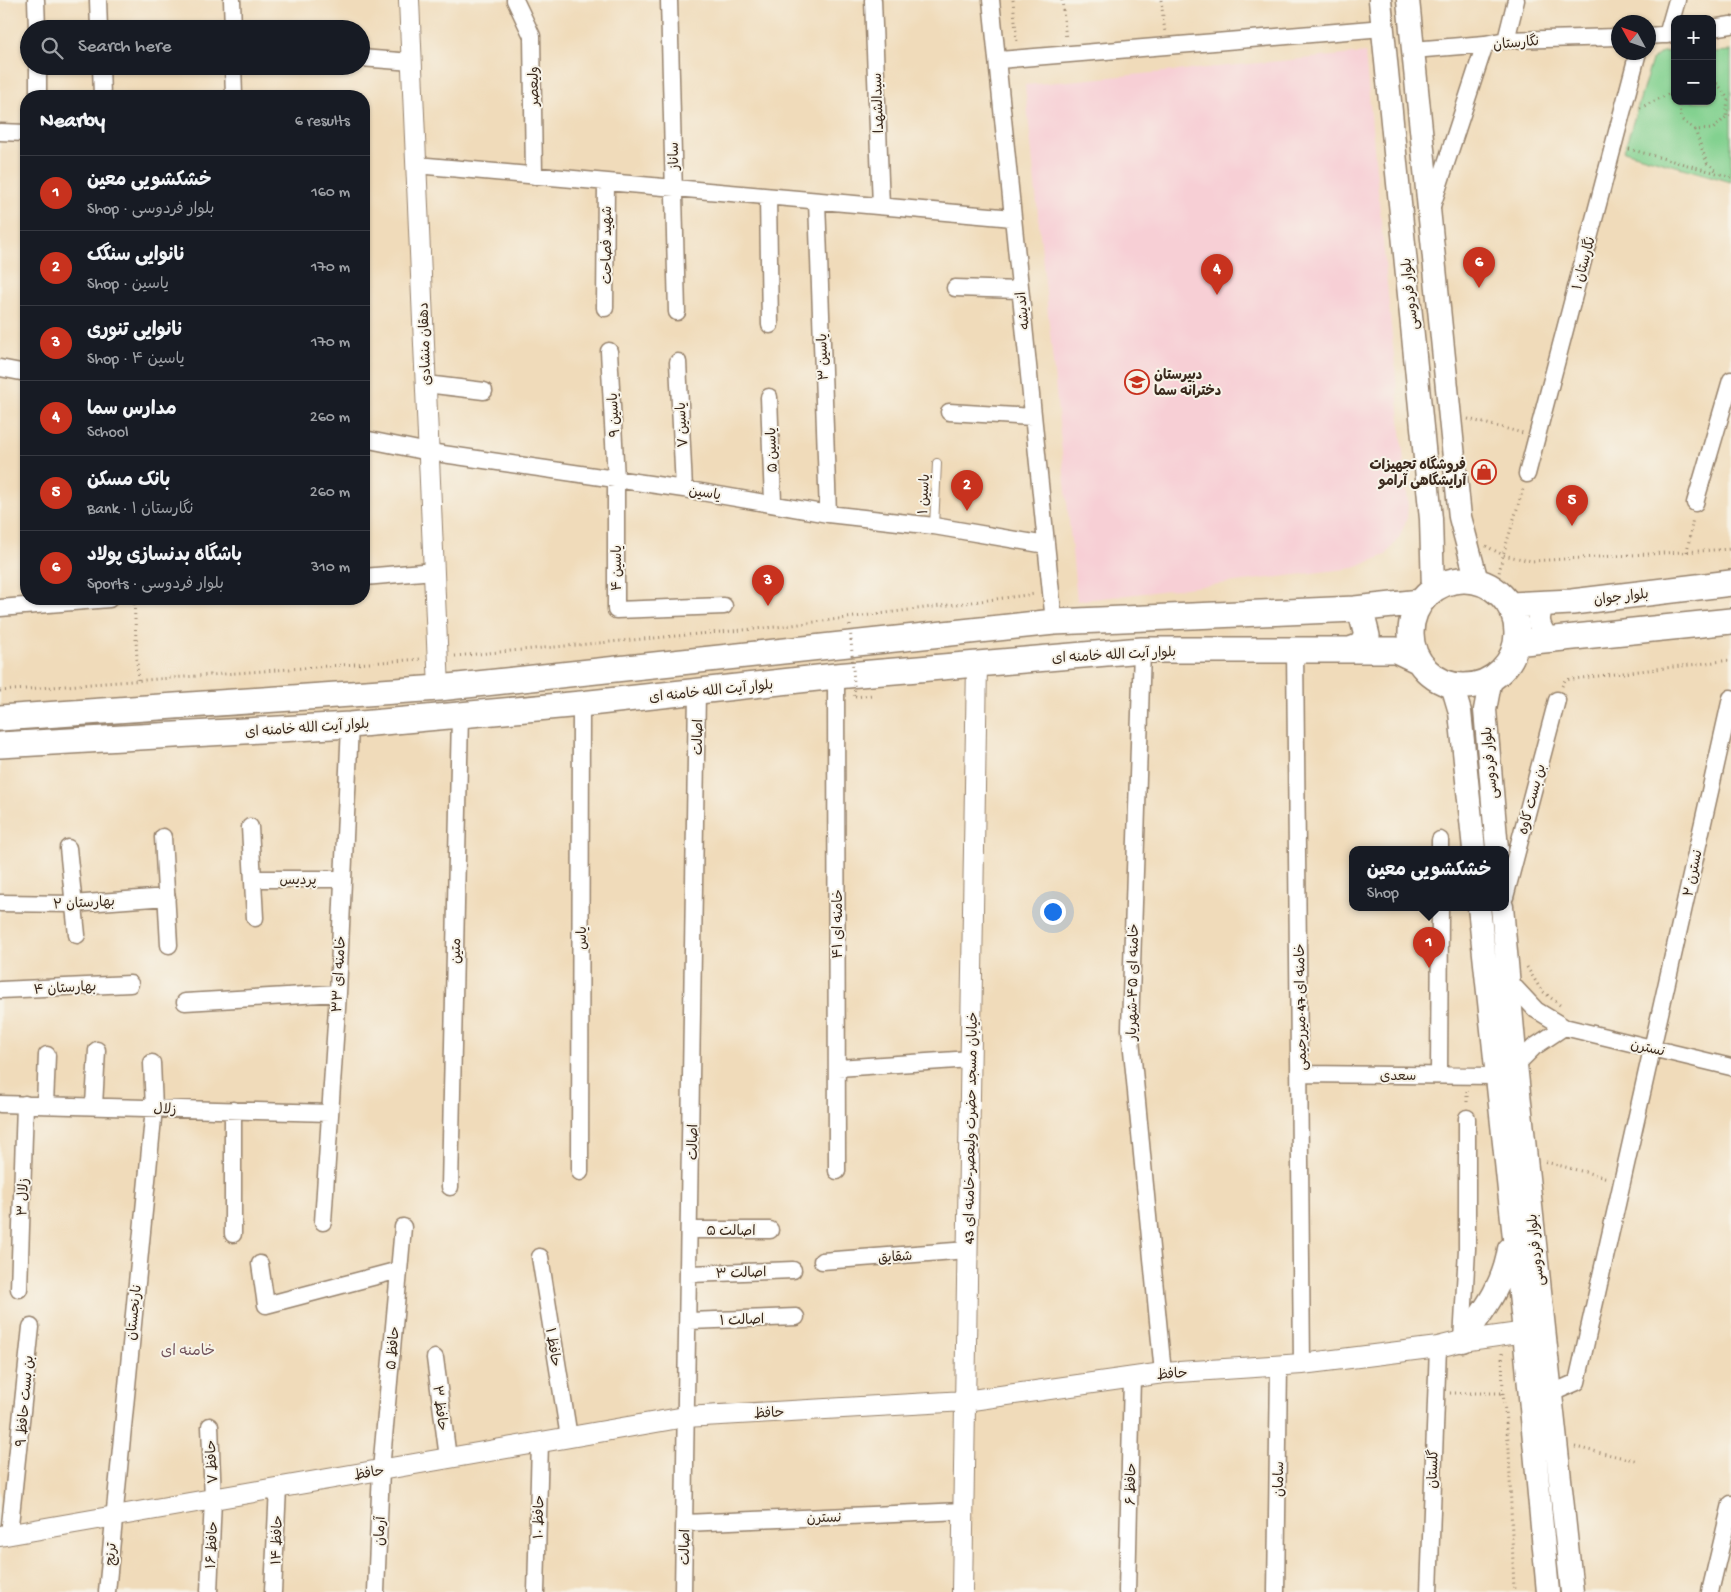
<!DOCTYPE html>
<meta charset="utf-8">
<style>
body{margin:0;font-family:"Gochi Hand","Playpen Sans Arabic",sans-serif;background:#242831;color:#f1f3f6}
.controls{position:absolute;right:15px;top:15px;display:grid;overflow:hidden;border-radius:10px;box-shadow:0 1px 4px #0004}
.controls button{width:45px;height:45px;display:grid;place-items:center;padding:0;border:0;border-bottom:1px solid #363941;background:#171b24;color:#f1f3f6;font:25px sans-serif}
.compass{position:absolute;left:1611px;top:15px;width:45px;height:45px;border-radius:50%;background:#171b24;box-shadow:0 1px 4px #0004;rotate:310deg}
.you{position:absolute;left:1052px;top:911px;width:18px;height:18px;margin:-12px;border:4px solid #fff;border-radius:50%;background:#1a73e8;box-shadow:0 0 0 8px #1a73e833}
.badge{display:grid;place-items:center;width:32px;height:32px;border-radius:50%;background:#c8321e;color:#fff;font-size:16px;font-weight:700}
.pin{position:absolute;translate:-50% -41px;filter:drop-shadow(0 1px 2px #0008)}
.pin::after{content:'';position:absolute;top:26px;width:18px;height:15px;background:inherit;clip-path:polygon(0 0,100% 0,50% 100%)}
.popup{position:absolute;left:1349px;top:846px;width:160px;height:65px;box-sizing:border-box;display:grid;place-content:center;border-radius:10px;background:#171b24;filter:drop-shadow(0 1px 4px #0005);font-size:16px;white-space:nowrap;color:#9ea1a6}
.popup b{font-size:19px;color:#f1f3f6}
.popup::after{content:'';position:absolute;left:50%;top:100%;margin-left:-10px;border:10px solid transparent;border-top-color:#171b24}
.list{margin:0;padding:0;list-style:none}
h2{display:flex;justify-content:space-between;align-items:center;height:65px;margin:0;padding:0 20px;font-size:21px}
h2 small{font-size:16px;font-weight:400;color:#9ea1a6}
.list li{display:grid;grid-template-columns:32px 1fr auto;gap:15px;align-items:center;box-sizing:border-box;height:75px;padding:0 20px;border-top:1px solid #363941}
.list b{display:block;font-size:19px;white-space:nowrap}
.list p{margin:0;font-size:16px;white-space:nowrap;color:#9ea1a6}
.list em{font-size:16px;font-style:normal;color:#9ea1a6}
.icon{flex:none;width:28px;height:28px;fill:none;stroke:currentColor;stroke-width:2;stroke-linecap:round;stroke-linejoin:round}
.map{position:relative;flex:none;width:1731px;height:1592px;overflow:hidden}
.search{position:absolute;background:#171b24;box-shadow:0 1px 4px #0004;left:20px;top:20px;width:350px;height:55px;display:flex;align-items:center;gap:12px;box-sizing:border-box;padding:0 18px;border-radius:28px;color:#9ea1a6;font-size:19px}
.panel{position:absolute;background:#171b24;box-shadow:0 1px 4px #0004;left:20px;top:90px;width:350px;height:515px;border-radius:20px}
.map>svg:first-child{display:block}
.built{fill:#f7cfd5}
.green{fill:#83d190;stroke:#5f7e57}
.lines{fill:none;stroke-linecap:round;stroke-linejoin:round}
.service-casing{stroke:#96826c;stroke-width:10}
.minor-casing{stroke:#96826c;stroke-width:19}
.tertiary-casing{stroke:#96826c;stroke-width:22}
.secondary-casing{stroke:#96826c;stroke-width:25}
.primary-casing{stroke:#96826c;stroke-width:28}
.path{stroke:#96826c;stroke-width:3;stroke-dasharray:1 4;stroke-linecap:butt}
.service{stroke:#fff;stroke-width:8}
.minor{stroke:#fff;stroke-width:16}
.tertiary{stroke:#fff;stroke-width:20}
.secondary{stroke:#fff;stroke-width:22}
.primary{stroke:#fff;stroke-width:25}
.path-bridge{stroke:#96826c;stroke-width:3;stroke-dasharray:1 4;stroke-linecap:butt}
.labels{text-anchor:middle;stroke-width:4;stroke-linejoin:round;paint-order:stroke}
.street-label{font-size:14px;fill:#3b2a1e;stroke:#f7f3e8}
.poi-label{font-size:14px;font-weight:bold;fill:#3b2a1e;stroke:#f7f3e8;text-anchor:start}
.neighbourhood-label{font-size:15px;fill:#73545c;stroke:#f7f3e8}
</style>
<div class="map">
<svg width="1731" height="1592" viewBox="0 0 1731 1592">
<rect width="100%" height="100%" fill="#f7f3e8"/>
<filter id="ink" filterUnits="userSpaceOnUse"><feTurbulence type="fractalNoise" baseFrequency=".02" numOctaves="2"/><feDisplacementMap in="SourceGraphic" scale="10" xChannelSelector="R" yChannelSelector="G"/><feConvolveMatrix kernelMatrix="1 2 1 2 8 2 1 2 1" color-interpolation-filters="sRGB"/></filter>
<filter id="wash" filterUnits="userSpaceOnUse"><feTurbulence type="fractalNoise" baseFrequency=".0096" numOctaves="4" result="noise"/><feDisplacementMap in="SourceGraphic" scale="20" xChannelSelector="R" yChannelSelector="G"/><feGaussianBlur stdDeviation="1.12" result="paint"/><feColorMatrix in="noise" values="0 0 0 0 0 0 0 0 0 0 0 0 0 0 0 0 0 1.4 0 .05"/><feComposite in="paint" operator="in"/></filter>
<g filter="url(#wash)">
<rect width="100%" height="100%" fill="#f0dbba"/>
<path class="built" d="M 1365,53 L 1408,504 L 1407,518 L 1400,536 L 1386,555 L 1354,568 L 1077,601 L 1025,85 Z"/>
<path class="green" d="M 1675,51 L 1675,101 L 1712,101 L 1712,52 L 1731,51 L 1731,182 L 1624,151 L 1652,60 L 1662,52 Z"/>
</g>
<g filter="url(#ink)">
<g class="lines">
<defs>
<path id="service" d="M 934,526 L 937,463"/>
<path id="minor" d="M 36,0 L 37,29
M 98,0 L 99,29
M 232,0 L 233,29
M 515,0 L 532,36 L 534,176
M 669,0 L 677,312
M 873,0 L 881,206
M 991,0 L 1054,622
M 1712,28 L 1731,25
M 1667,35 L 1677,0
M 1648,36 L 1675,34
M 1506,40 L 1516,0
M 1413,50 L 1485,44 L 1506,40 L 1618,37
M 361,58 L 412,62
M 999,60 L 1383,28
M 38,66 L 38,96
M 101,66 L 102,96
M 233,66 L 234,96
M 0,132 L 26,133
M 416,165 L 1013,218
M 768,197 L 770,325
M 817,201 L 828,514
M 1432,206 L 1485,44
M 955,288 L 1020,290
M 605,308 L 606,182
M 609,351 L 616,479 L 616,610 L 724,606
M 678,362 L 684,489
M 0,368 L 26,373
M 426,384 L 484,391
M 769,397 L 773,502
M 949,412 L 1033,417
M 364,439 L 429,452 L 684,489 L 828,514 L 934,526 L 1046,545
M 1527,474 L 1638,52
M 1695,503 L 1731,380
M 364,577 L 434,571
M 0,608 L 109,599
M 1142,650 L 1130,1029 L 1163,1373
M 1295,650 L 1302,1364
M 836,676 L 837,1171
M 250,827 L 255,918
M 163,837 L 169,945
M 68,848 L 77,935
M 1440,849 L 1440,840
M 253,879 L 342,879
M 1505,897 L 1557,700
M 0,903 L 72,904 L 167,897
M 1508,980 L 1536,1010 L 1564,1027 L 1731,1067
M 0,990 L 130,984
M 185,1002 L 338,993
M 1516,1065 L 1534,1047 L 1564,1027
M 838,1068 L 971,1059
M 1301,1074 L 1496,1076
M 1439,1075 L 1440,907
M 0,1104 L 330,1113
M 45,1105 L 47,1055
M 94,1106 L 97,1050
M 580,1172 L 581,704
M 450,1187 L 460,715
M 323,1222 L 338,993 L 350,725
M 691,1230 L 770,1230
M 233,1234 L 233,1110
M 540,1257 L 569,1437
M 822,1261 L 968,1250
M 260,1264 L 266,1305 L 399,1270
M 690,1274 L 793,1270
M 19,1289 L 25,1104
M 689,1321 L 796,1317
M 1462,1341 L 1467,1249 L 1467,1118
M 435,1358 L 448,1458
M 1552,1393 L 1577,1382 L 1731,698
M 685,1523 L 963,1511
M 9,1534 L 31,1327
M 107,1592 L 154,1108 L 152,1063
M 209,1592 L 213,1499 L 210,1426
M 273,1592 L 278,1488
M 376,1592 L 381,1470 L 403,1227
M 536,1592 L 540,1442
M 683,1592 C 690,1292 694,992 697,692
M 1127,1592 L 1132,1377
M 1276,1592 L 1279,1366
M 1429,1592 L 1438,1347
M 1710,1592 L 1731,1504"/>
<path id="tertiary" d="M 409,0 L 439,688
M 0,1536 L 685,1417 L 965,1401 L 1163,1373 L 1302,1364 L 1438,1347 L 1462,1341 L 1540,1330
M 962,1592 L 977,663"/>
<path id="secondary" d="M 1380,0 L 1431,519 L 1433,589
M 1408,0 L 1460,517 L 1477,581
M 1543,604 C 1536,618 1538,628 1549,640
M 1491,678 L 1485,710 L 1497,849
M 1452,685 L 1460,712 L 1474,849
M 1479,907 L 1524,1332 L 1548,1592
M 1502,907 L 1516,1065 L 1572,1592
M 1462,1341 C 1484,1310 1503,1287 1509,1249"/>
<path id="primary" d="M1411 633a53 53 0 1 1 106 0a53 53 0 1 1-106 0Z
M 1510,605 L 1572,602 L 1731,583
M 1516,643 L 1731,621
M 1350,650 L 1361,646 L 1367,636 L 1362,616 L 1355,609
M 0,718 L 439,688 L 1054,622 L 1355,609 L 1421,602
M 0,745 L 350,725 L 581,704 L 836,676 L 1142,650 L 1396,650 L 1419,661"/>
</defs>
<use href="#service" class="service-casing"/>
<use href="#minor" class="minor-casing"/>
<use href="#tertiary" class="tertiary-casing"/>
<use href="#secondary" class="secondary-casing"/>
<use href="#primary" class="primary-casing"/>
<path class="path" d="M 1013,0 L 1017,42 L 1019,42
M 1062,0 L 1066,39
M 1161,0 L 1165,32
M 1712,82 L 1718,84 L 1728,99 L 1726,117
M 1678,101 L 1681,119 L 1695,130 L 1713,129 L 1726,117 L 1731,115
M 1640,108 L 1675,91
M 1695,130 L 1707,163 L 1718,172
M 1629,149 L 1731,177
M 1468,419 L 1523,433
M 1486,546 L 1503,555 L 1532,561 L 1731,549
M 1687,552 L 1693,518
M 1497,582 L 1503,555 L 1523,489
M 134,599 L 138,680
M 455,656 L 776,627 L 1035,594
M 1562,686 L 1565,680 L 1731,660
M 0,691 L 421,659
M 855,697 L 872,695 L 872,692
M 1527,967 L 1541,990 L 1561,1006
M 1467,1091 L 1467,1105
M 1546,1162 L 1608,1178
M 1502,1353 L 1503,1393 L 1509,1449 L 1514,1592
M 1450,1393 L 1503,1393
M 1575,1447 L 1638,1461"/>
<use href="#service" class="service"/>
<use href="#minor" class="minor"/>
<use href="#tertiary" class="tertiary"/>
<use href="#secondary" class="secondary"/>
<use href="#primary" class="primary"/>
<path class="path-bridge" d="M 850,625 L 855,697"/>
</g>
</g>
<defs>
<symbol id="school-ring" viewBox="-11 -11 22 22"><circle r="9.5" fill="#f7f3e8" stroke="#c8321e" stroke-width="1.5"/><path d="M0-5L7-2L0 1L-7-2ZM-4 1L0 2.5L4 1V4Q0 6-4 4Z" fill="#c8321e"/></symbol>
<symbol id="shop-ring" viewBox="-11 -11 22 22"><circle r="9.5" fill="#f7f3e8" stroke="#c8321e" stroke-width="1.5"/><path d="M-5-2.5h2.3a2.7 3.5 0 0 1 5.4 0H5L5.5 6h-11ZM-1.5-2.5h3a1.5 2.3 0 0 0-3 0Z" fill="#c8321e"/></symbol>
</defs>
<g fill-rule="evenodd">
<use href="#school-ring" x="1123" y="368" width="28" height="28"/>
<use href="#shop-ring" x="1470" y="458" width="28" height="28"/>
</g>
<g class="labels">
<g class="street-label">
<text transform="translate(1516 42) rotate(-5)" y="5">نگارستان</text>
<text transform="translate(533 86) rotate(-91)" y="5">ولیعصر</text>
<text transform="translate(877 103) rotate(-92)" y="5">سیدالشهدا</text>
<text transform="translate(673 156) rotate(-91)" y="5">ساناز</text>
<text transform="translate(606 245) rotate(-90)" y="5">شهید فصاحت</text>
<text transform="translate(1583 263) rotate(-75)" y="5">نگارستان ۱</text>
<text transform="translate(1409 294) rotate(-96)" y="5">بلوار فردوسی</text>
<text transform="translate(1022 311) rotate(-96)" y="5">اندیشه</text>
<text transform="translate(424 344) rotate(-92)" y="5">دهقان منشادی</text>
<text transform="translate(822 357) rotate(-92)" y="5">یاسین ۳</text>
<text transform="translate(613 415) rotate(-93)" y="5">یاسین ۹</text>
<text transform="translate(681 425) rotate(-93)" y="5">یاسین ۷</text>
<text transform="translate(771 450) rotate(-92)" y="5">یاسین ۵</text>
<text transform="translate(705 492) rotate(9)" y="5">یاسین</text>
<text transform="translate(923 494) rotate(-87)" y="5">یاسین ۱</text>
<text transform="translate(616 568) rotate(-90)" y="5">یاسین ۴</text>
<text transform="translate(1621 596) rotate(-7)" y="5">بلوار جوان</text>
<text transform="translate(1114 654) rotate(-3)" y="5">بلوار آیت الله خامنه ای</text>
<text transform="translate(711 690) rotate(-6)" y="5">بلوار آیت الله خامنه ای</text>
<text transform="translate(307 727) rotate(-4)" y="5">بلوار آیت الله خامنه ای</text>
<text transform="translate(697 737) rotate(-89)" y="5">اصالت</text>
<text transform="translate(1489 763) rotate(-95)" y="5">بلوار فردوسی</text>
<text transform="translate(1531 799) rotate(-75)" y="5">بن بست کاوه</text>
<text transform="translate(1692 873) rotate(-78)" y="5">نسترن ۲</text>
<text x="298" y="884">پردیس</text>
<text transform="translate(84 902) rotate(-3)" y="5">بهارستان ۲</text>
<text transform="translate(837 924) rotate(-90)" y="5">خامنه ای ۴۱</text>
<text transform="translate(581 938) rotate(-90)" y="5">یاس</text>
<text transform="translate(455 951) rotate(-89)" y="5">متین</text>
<text transform="translate(338 974) rotate(-87)" y="5">خامنه ای ۳۳</text>
<text transform="translate(1132 982) rotate(-89)" y="5">خامنه ای ۴۵-شهریار</text>
<text transform="translate(65 987) rotate(-3)" y="5">بهارستان ۴</text>
<text transform="translate(1300 1007) rotate(-91)" y="5">خامنه ای 47-میررحیمی</text>
<text transform="translate(1648 1047) rotate(13)" y="5">نسترن</text>
<text x="1398" y="1080">سعدی</text>
<text transform="translate(165 1108) rotate(2)" y="5">زلال</text>
<text transform="translate(970 1128) rotate(-89)" y="5">خیابان مسجد حضرت ولیعصر-خامنه ای 43</text>
<text transform="translate(692 1142) rotate(-89)" y="5">اصالت</text>
<text transform="translate(22 1197) rotate(-88)" y="5">۳ زلال</text>
<text x="731" y="1235">اصالت ۵</text>
<text transform="translate(1535 1250) rotate(-96)" y="5">بلوار فردوسی</text>
<text transform="translate(895 1256) rotate(-4)" y="5">شقایق</text>
<text transform="translate(741 1272) rotate(-2)" y="5">اصالت ۳</text>
<text transform="translate(133 1312) rotate(-84)" y="5">نارنجستان</text>
<text transform="translate(742 1319) rotate(-2)" y="5">اصالت ۱</text>
<text transform="translate(554 1347) rotate(81)" y="5">حافظ ۱</text>
<text transform="translate(392 1348) rotate(-85)" y="5">حافظ ۵</text>
<text transform="translate(1172 1373) rotate(-4)" y="5">حافظ</text>
<text transform="translate(24 1401) rotate(-85)" y="5">بن بست حافظ ۹</text>
<text transform="translate(441 1408) rotate(83)" y="5">حافظ ۳</text>
<text transform="translate(769 1412) rotate(-3)" y="5">حافظ</text>
<text transform="translate(211 1462) rotate(-93)" y="5">حافظ ۷</text>
<text transform="translate(1432 1469) rotate(-88)" y="5">گلستان</text>
<text transform="translate(369 1472) rotate(-10)" y="5">حافظ</text>
<text transform="translate(1278 1479) rotate(-89)" y="5">سامان</text>
<text transform="translate(1130 1484) rotate(-89)" y="5">حافظ ۶</text>
<text transform="translate(538 1517) rotate(-89)" y="5">حافظ ۱۰</text>
<text transform="translate(824 1517) rotate(-2)" y="5">نسترن</text>
<text transform="translate(379 1531) rotate(-88)" y="5">آرمان</text>
<text transform="translate(276 1540) rotate(-88)" y="5">حافظ ۱۴</text>
<text transform="translate(211 1545) rotate(-87)" y="5">حافظ ۱۶</text>
<text transform="translate(684 1547) rotate(-89)" y="5">اصالت</text>
<text transform="translate(110 1554) rotate(-85)" y="5">ترنج</text>
</g>
<g class="poi-label">
<text x="1154" y="379">دبیرستان<tspan x="1154" dy="16">دخترانه سما</tspan></text>
<text x="1466" y="469" text-anchor="end">فروشگاه تجهیزات<tspan x="1466" dy="16">آرایشگاهی آرامو</tspan></text>
</g>
<g class="neighbourhood-label">
<text x="188" y="1355">خامنه ای</text>
</g>
</g>
</svg>
<div class="controls">
<button>+</button>
<button>−</button>
</div>
<svg class="compass" viewBox="-18 -18 36 36"><path d="M0-13l5 13h-10z" fill="#e53935"/><path d="M0 13l5-13h-10z" fill="#9ea1a6"/></svg>
<div class="you"></div>
<div class="pin badge" style="left:1429px;top:968px">1</div>
<div class="popup"><b>خشکشویی معین</b>Shop</div>
<div class="pin badge" style="left:967px;top:511px">2</div>
<div class="pin badge" style="left:768px;top:606px">3</div>
<div class="pin badge" style="left:1217px;top:295px">4</div>
<div class="pin badge" style="left:1572px;top:526px">5</div>
<div class="pin badge" style="left:1479px;top:288px">6</div>
<div class="search"><svg class="icon" aria-label="search" viewBox="0 0 24 24"><circle cx="10" cy="10" r="6"/><path d="M15 15l6 6"/></svg>Search here</div>
<section class="panel">
<h2>Nearby<small>6 results</small></h2>
<ul class="list">
<li><span class="badge">1</span><div><b>خشکشویی معین</b><p>Shop · بلوار فردوسی</p></div><em>160 m</em></li>
<li><span class="badge">2</span><div><b>نانوایی سنگک</b><p>Shop · یاسین</p></div><em>170 m</em></li>
<li><span class="badge">3</span><div><b>نانوایی تنوری</b><p>Shop · یاسین ۴</p></div><em>170 m</em></li>
<li><span class="badge">4</span><div><b>مدارس سما</b><p>School</p></div><em>260 m</em></li>
<li><span class="badge">5</span><div><b>بانک مسکن</b><p>Bank · نگارستان ۱</p></div><em>260 m</em></li>
<li><span class="badge">6</span><div><b>باشگاه بدنسازی پولاد</b><p>Sports · بلوار فردوسی</p></div><em>310 m</em></li>
</ul>
</section>
</div>
